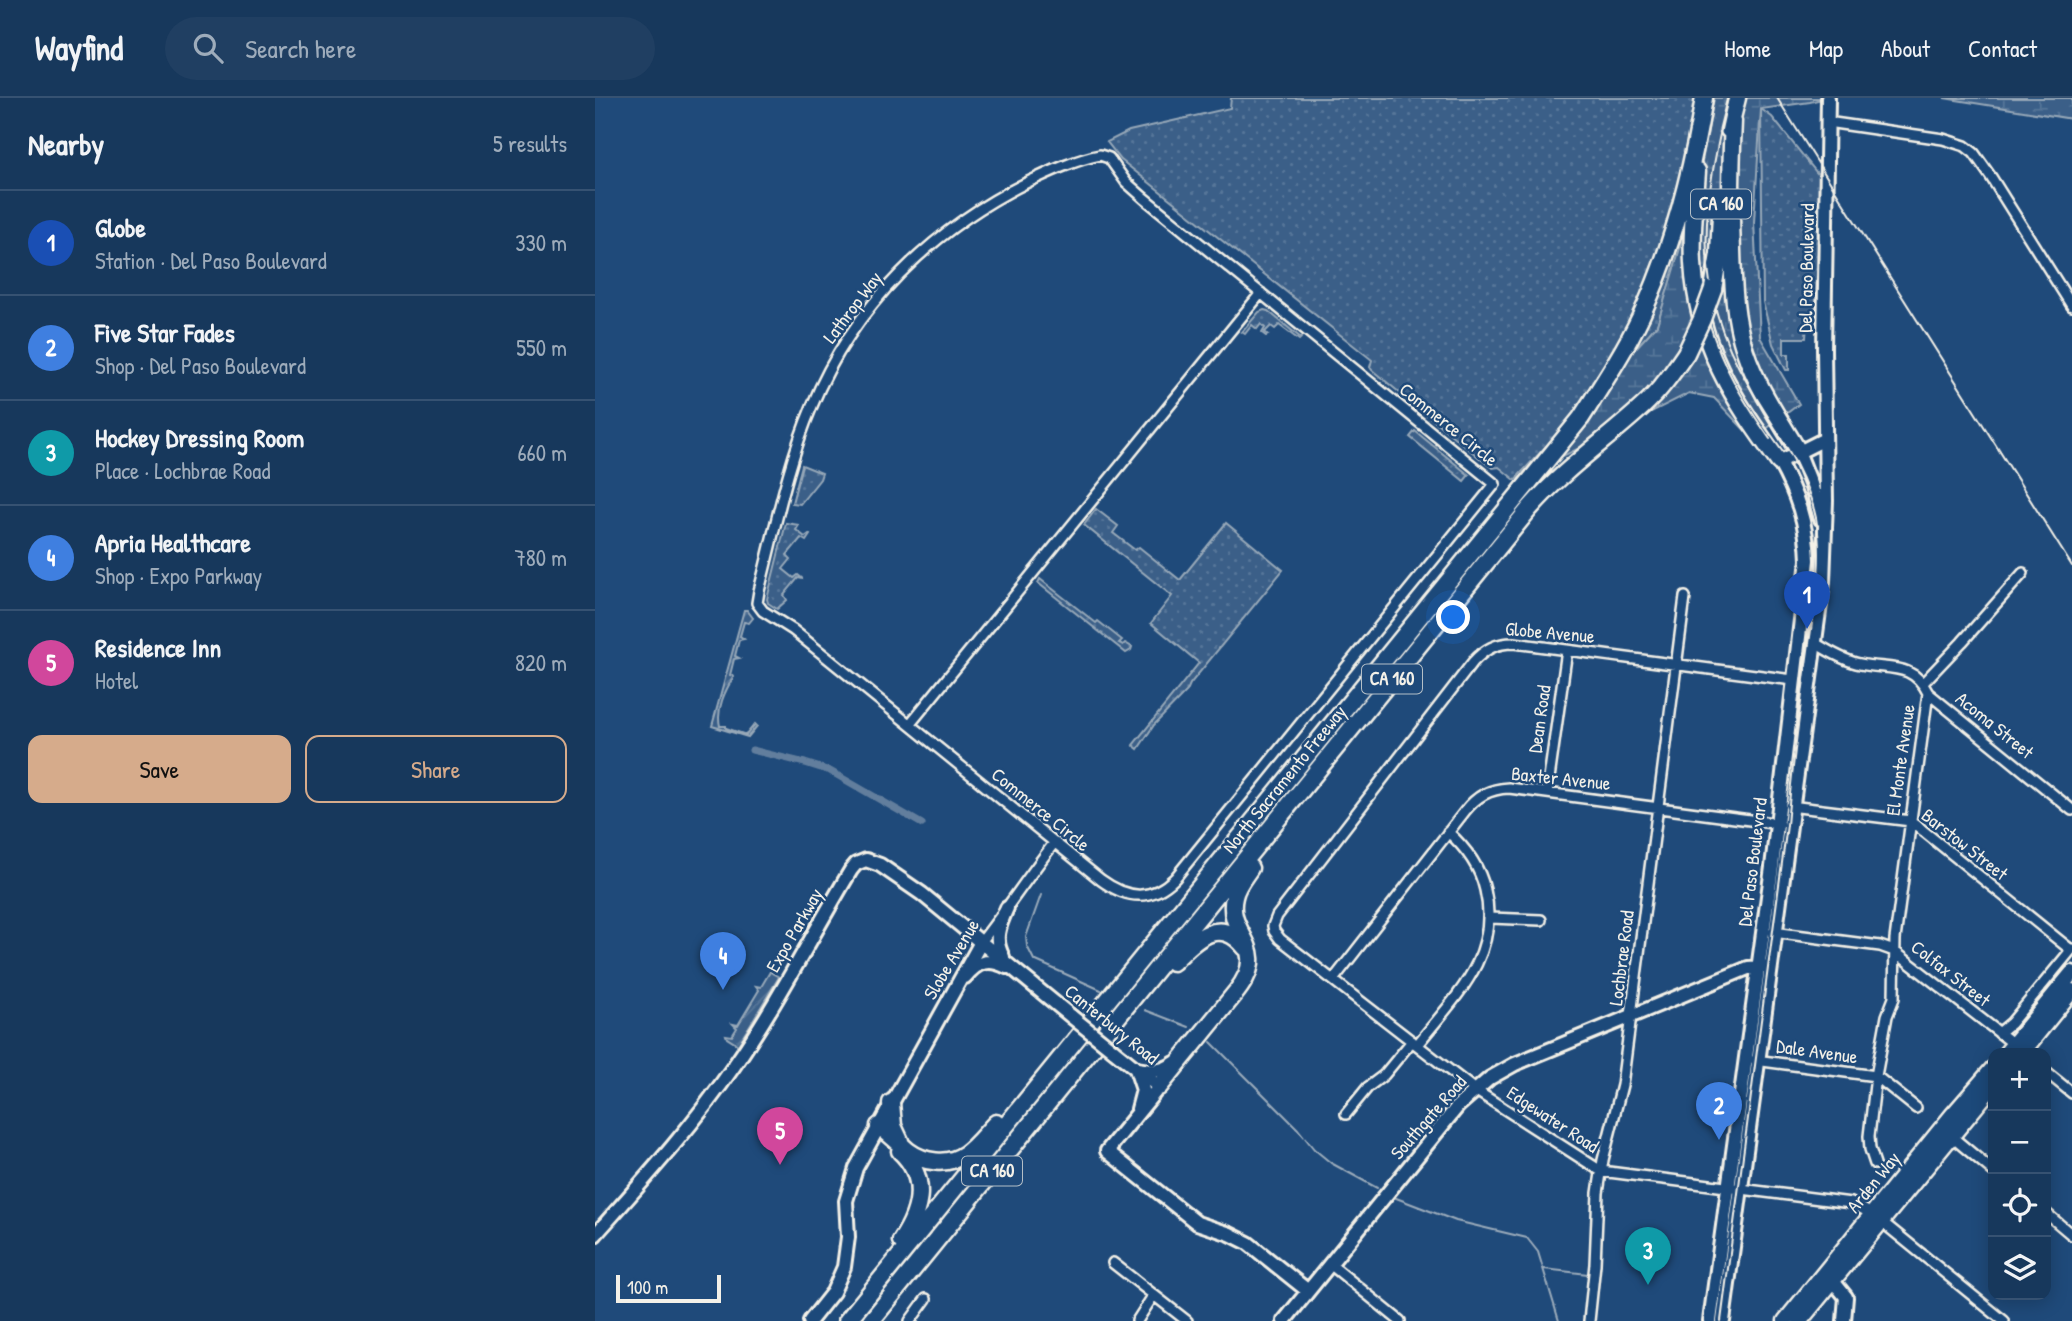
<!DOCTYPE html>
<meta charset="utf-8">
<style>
body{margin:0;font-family:"Patrick Hand",sans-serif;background:#203f62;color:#f1f3f6}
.controls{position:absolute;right:21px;bottom:21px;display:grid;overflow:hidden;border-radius:14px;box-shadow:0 4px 18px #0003}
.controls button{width:63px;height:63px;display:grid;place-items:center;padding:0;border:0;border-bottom:2px solid #365272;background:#17385c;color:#f1f3f6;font:35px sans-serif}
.scale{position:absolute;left:21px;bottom:18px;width:105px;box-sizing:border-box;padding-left:7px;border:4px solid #f4f1e8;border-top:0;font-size:19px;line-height:24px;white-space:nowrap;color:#f4f1e8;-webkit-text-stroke:5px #1f4a7a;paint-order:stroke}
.you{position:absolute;left:859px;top:520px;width:24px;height:24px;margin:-18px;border:5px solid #fff;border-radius:50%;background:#1a73e8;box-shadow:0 0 0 10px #1a73e833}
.badge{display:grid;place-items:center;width:46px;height:46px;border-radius:50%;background:#d6ab8b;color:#fff;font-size:23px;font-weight:700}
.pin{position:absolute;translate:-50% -58px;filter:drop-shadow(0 2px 4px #0008)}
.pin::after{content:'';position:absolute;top:37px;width:24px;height:21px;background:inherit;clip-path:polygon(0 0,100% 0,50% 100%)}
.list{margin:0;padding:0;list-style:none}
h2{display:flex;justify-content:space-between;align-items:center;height:91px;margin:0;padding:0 28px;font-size:30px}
h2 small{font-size:23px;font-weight:400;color:#9eacbb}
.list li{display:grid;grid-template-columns:46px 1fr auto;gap:21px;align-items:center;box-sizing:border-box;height:105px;padding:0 28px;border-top:2px solid #365272}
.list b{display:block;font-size:26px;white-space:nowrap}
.list p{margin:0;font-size:23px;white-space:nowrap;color:#9eacbb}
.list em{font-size:23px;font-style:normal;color:#9eacbb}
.actions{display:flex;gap:14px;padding:21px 28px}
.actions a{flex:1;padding:16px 0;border:2px solid #d6ab8b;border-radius:14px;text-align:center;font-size:24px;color:#d6ab8b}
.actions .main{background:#d6ab8b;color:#111}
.icon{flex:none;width:38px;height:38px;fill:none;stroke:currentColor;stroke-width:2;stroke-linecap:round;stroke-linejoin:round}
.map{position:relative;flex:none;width:1477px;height:1223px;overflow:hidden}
header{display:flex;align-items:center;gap:42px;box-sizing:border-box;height:98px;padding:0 35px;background:#17385c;border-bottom:2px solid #365272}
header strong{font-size:33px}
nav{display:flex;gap:38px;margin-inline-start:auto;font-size:24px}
.search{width:490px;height:63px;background:#203f62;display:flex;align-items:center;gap:18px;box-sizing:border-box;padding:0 24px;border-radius:38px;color:#9eacbb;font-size:26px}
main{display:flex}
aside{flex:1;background:#17385c}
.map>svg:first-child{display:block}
.grass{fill:url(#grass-dots);stroke:#97a8b8;stroke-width:2}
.wetland{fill:url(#wetland-marsh);stroke:#97a8b8;stroke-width:2}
.garden{fill:url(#garden-furrows);stroke:#97a8b8;stroke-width:2}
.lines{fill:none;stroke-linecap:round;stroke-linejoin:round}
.stream{stroke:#9cacbb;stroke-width:2}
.canal{stroke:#627e9d;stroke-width:7}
.street-casing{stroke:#f4f1e8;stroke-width:14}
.secondary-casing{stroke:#f4f1e8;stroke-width:18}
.primary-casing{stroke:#f4f1e8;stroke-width:19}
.highway-casing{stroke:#f4f1e8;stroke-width:21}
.street{stroke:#1f4a7a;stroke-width:9}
.secondary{stroke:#1f4a7a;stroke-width:12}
.primary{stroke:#1f4a7a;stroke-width:14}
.highway{stroke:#1f4a7a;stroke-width:16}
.tram{stroke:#f4f1e8;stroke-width:2}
.rail{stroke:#f4f1e8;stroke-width:2}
.secondary-bridge-casing{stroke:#f4f1e8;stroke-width:18;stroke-linecap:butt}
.highway-bridge-casing{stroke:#f4f1e8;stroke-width:21;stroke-linecap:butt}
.secondary-bridge{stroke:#1f4a7a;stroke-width:12}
.highway-bridge{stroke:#1f4a7a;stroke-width:16}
.labels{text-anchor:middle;stroke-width:5;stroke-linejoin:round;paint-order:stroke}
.shield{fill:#1f4a7a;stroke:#b4bfc7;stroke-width:2}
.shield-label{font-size:18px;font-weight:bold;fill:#f4f1e8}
.street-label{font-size:19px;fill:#f4f1e8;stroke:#1f4a7a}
</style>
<header>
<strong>Wayfind</strong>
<div class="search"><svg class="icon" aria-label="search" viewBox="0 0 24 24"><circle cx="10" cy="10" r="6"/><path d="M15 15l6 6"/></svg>Search here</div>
<nav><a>Home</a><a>Map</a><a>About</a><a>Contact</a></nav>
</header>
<main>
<aside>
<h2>Nearby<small>5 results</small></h2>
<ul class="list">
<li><span class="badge" style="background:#1a4fb4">1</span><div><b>Globe</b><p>Station · Del Paso Boulevard</p></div><em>330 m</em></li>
<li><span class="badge" style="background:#3f7fe0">2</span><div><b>Five Star Fades</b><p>Shop · Del Paso Boulevard</p></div><em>550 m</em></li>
<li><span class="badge" style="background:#0f9aa8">3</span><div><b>Hockey Dressing Room</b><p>Place · Lochbrae Road</p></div><em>660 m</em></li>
<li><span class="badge" style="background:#3f7fe0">4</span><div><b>Apria Healthcare</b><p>Shop · Expo Parkway</p></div><em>780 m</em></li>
<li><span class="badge" style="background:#d1479c">5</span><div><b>Residence Inn</b><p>Hotel</p></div><em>820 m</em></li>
</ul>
<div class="actions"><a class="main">Save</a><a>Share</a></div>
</aside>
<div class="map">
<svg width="1477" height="1223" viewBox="0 0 1477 1223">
<defs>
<pattern id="grass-dots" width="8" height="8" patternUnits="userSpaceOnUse" patternTransform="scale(1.75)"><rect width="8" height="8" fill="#3a5f88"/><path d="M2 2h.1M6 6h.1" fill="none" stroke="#577699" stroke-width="1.8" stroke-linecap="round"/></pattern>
<pattern id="wetland-marsh" width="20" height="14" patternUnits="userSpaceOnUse" patternTransform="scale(1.75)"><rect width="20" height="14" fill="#3a5f88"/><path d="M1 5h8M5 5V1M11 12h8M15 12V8" fill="none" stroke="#577699"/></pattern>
<pattern id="garden-furrows" width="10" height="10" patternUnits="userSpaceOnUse" patternTransform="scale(1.75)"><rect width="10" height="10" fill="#3a5f88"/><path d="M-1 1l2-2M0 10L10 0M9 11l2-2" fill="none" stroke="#577699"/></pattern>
</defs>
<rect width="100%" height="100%" fill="#1f4a7a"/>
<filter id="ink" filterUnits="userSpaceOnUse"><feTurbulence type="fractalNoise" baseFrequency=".0143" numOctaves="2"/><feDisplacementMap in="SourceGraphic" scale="14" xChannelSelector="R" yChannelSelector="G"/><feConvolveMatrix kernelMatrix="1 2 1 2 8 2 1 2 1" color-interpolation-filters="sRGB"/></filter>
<g filter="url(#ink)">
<path class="grass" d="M 636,0 L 1119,0 L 1101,100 L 1062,227 L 920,382 L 904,369 L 898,370 L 893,367 L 777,272 L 775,269 L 777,262 L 526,62 L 512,44 L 534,33 L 635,10 Z
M 1166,11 L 1177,19 L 1226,80 L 1220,223 L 1212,223 L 1211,240 L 1189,240 L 1189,256 L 1194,256 L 1194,272 L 1191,272 L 1178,246 L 1168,204 Z
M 669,212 L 673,213 L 706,240 L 704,242 L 684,227 L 680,231 L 676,228 L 670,234 L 673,237 L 671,238 L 667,235 L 670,230 L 666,226 L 662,231 L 657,227 L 650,236 L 647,234 L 664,214 Z
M 820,333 L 874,377 L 869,383 L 815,339 Z
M 207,367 L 227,375 L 225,381 L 205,406 L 197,405 Z
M 501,411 L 523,428 L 518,435 L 540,452 L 544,449 L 585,482 L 631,425 L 688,472 L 595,586 L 592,593 L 559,627 L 543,651 L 538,647 L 604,565 L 556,525 L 577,498 L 489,427 Z
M 191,425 L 204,427 L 201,432 L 210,439 L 214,436 L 215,437 L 211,443 L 206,440 L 192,457 L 196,461 L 188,471 L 199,480 L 203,477 L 208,481 L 203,480 L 189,497 L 192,502 L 182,511 L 173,505 L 172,501 Z
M 445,481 L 501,525 L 503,523 L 527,542 L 524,545 L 528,547 L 530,545 L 537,549 L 536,552 L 531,555 L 443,485 Z"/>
<path class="wetland" d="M 1119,0 L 1230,0 L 1215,4 L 1166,11 L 1159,124 L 1165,239 L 1204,306 L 1158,341 L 1119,300 L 1094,295 L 920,382 L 1062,227 L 1100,100 Z
M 1349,0 L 1477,0 L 1477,21 Z"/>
<path class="garden" d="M 149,512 L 152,512 L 158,520 L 154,525 L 149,524 L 145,538 L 149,541 L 144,542 L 140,558 L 144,560 L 139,561 L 135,577 L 139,578 C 130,593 121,611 125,628 L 131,628 L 131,630 L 151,637 L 160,626 L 162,628 L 153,639 L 117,628 Z
M 176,872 L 177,875 L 184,879 L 143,947 L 132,940 L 131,937 L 137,938 L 142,930 L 138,926 L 143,927 L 164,892 L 161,888 L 166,889 Z"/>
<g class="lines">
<path class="stream" d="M 446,797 L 431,839 L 432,848 L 439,862 L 506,892
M 550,912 L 594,929
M 616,944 L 703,1031 L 719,1051 L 736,1065 L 782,1090
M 796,1098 L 861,1123 L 932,1140 L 943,1154 L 964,1223
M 949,1171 L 993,1176"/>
<path class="canal" d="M 157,652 L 210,665 L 235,673 L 327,726"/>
<defs>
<path id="street" d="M 1232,24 L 1348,41 L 1370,48 L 1379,55 L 1396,79 L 1477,208
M 505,57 L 514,60 L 531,84 L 549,100 L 900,386 L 580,780 C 556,804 532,801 506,782 L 198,532 L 168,513 L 162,505 L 164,493 C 180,431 192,367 217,308 C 258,208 338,130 435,83 C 457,73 480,62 505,57 Z
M 1220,545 C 1233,553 1250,563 1265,566 C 1294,572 1318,564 1333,595 L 1300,841 L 1299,900 L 1292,918 L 1281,978 L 1274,1038 L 1275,1051 L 1280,1066
M 1198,582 L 919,545 C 901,545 890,551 878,564 L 682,818 L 678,828 L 679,833 L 685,841 L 880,992 L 1006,1073 L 1256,1105 L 1277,1116
M 1328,585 L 1367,544 L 1428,475
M 1333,595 L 1477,712
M 315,626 L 666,195
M 952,695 L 972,552
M 1195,708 L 1316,723 L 1476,852
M 895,820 L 946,822
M 1178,834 L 1285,848 L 1299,853 L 1420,947
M 386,844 C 412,811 434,777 460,744
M 738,882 L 870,713 C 882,698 894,691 914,690 L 1185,726
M 1404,935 L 1416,925 L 1477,851
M 822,947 C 859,900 906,858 890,792 C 885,769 871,750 853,734
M 1160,962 L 1281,978 L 1321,1010
M 1451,974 L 1477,995
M 751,1016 L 773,989 L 789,977 L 817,943
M 1356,1038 L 1398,1073
M 1451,1115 L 1477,1137
M 1286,1123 L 1409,1223
M 518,1165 L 592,1223
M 735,1166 L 805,1223
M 315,1223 L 331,1201
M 542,1223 L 558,1198
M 994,1223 L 1000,1166 L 1003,1095 L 1008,1062 L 1027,987 L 1090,499"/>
<path id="secondary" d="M 1203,353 L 1216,386 L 1226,421
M 408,859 C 398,841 404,828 412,810
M 370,879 C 383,863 393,860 412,869
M 518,952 L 564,989 L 512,1053 L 602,1125 L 635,1136 L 653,1145 L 713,1193
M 541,971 L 548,992 L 543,1011
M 542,971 C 557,974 567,974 580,965
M 0,1137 C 48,1083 98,1028 139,968 C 182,906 217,837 256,772 L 261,766 L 271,762 L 285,767 L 327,796 L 477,919
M 1238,1183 L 1251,1199 L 1249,1223
M 215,1223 L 238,1194 L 249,1169 L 253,1139 L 251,1103 L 261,1070 L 386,844
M 689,1223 L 863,1008 L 895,980 L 920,966 L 1153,870 L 1168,869
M 1115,1223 L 1177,769 L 1213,462 C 1212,426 1202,396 1184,364 L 1230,341
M 1128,1223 L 1228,484 L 1231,403 L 1229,251 L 1233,0"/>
<path id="primary" d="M 1411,955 L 1477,875
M 1427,955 L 1477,893
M 1190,1223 L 1358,1016 L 1398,970
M 1205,1223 L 1398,988"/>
<path id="highway" d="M 1138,23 C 1136,66 1135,109 1137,152 C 1138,186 1139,220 1150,253 C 1162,289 1184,321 1203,353
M 1134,32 L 1142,0
M 1102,73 C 1100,104 1096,135 1098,165 C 1103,249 1137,299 1184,364
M 1118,191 L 1124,156 L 1126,116
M 578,864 C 600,842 624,816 651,850
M 564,989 L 642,893 C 677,848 630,837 639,799 C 641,788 649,779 655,770
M 296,1005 L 298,1028 L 305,1043
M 284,1028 C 295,1036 303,1044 313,1053 C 329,1065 353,1068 370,1056 C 381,1049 391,1035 401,1025
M 305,1053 C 334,1080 326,1113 306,1143
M 252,1223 L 986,320 C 1007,287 1029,254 1046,218 C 1078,149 1097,74 1109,0
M 276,1223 L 935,410 C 969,371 1010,343 1047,309 C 1065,293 1078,274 1091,255"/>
</defs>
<use href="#street" class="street-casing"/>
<use href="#secondary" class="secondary-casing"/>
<use href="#primary" class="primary-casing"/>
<use href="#highway" class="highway-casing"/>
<use href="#street" class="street"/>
<use href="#secondary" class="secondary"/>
<use href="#primary" class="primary"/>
<use href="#highway" class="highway"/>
<path class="tram" d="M 1114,224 C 1128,270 1148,302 1175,341
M 1126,1223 L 1192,727 C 1197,668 1205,610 1213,552 C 1219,509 1229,464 1221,420 C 1211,372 1179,330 1154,288 C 1094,186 1108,109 1133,0"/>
<path class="rail" d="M 1182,0 L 1477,468"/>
<defs>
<path id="secondary-bridge" d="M 477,919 L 518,952"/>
<path id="highway-bridge" d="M 1091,255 L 1107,221 L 1118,191"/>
</defs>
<use href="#secondary-bridge" class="secondary-bridge-casing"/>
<use href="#highway-bridge" class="highway-bridge-casing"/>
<use href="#secondary-bridge" class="secondary-bridge"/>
<use href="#highway-bridge" class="highway-bridge"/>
</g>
</g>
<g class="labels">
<g class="shield">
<rect x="1096" y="91.5" width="60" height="29" rx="5"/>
<rect x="767" y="566.5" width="60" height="29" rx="5"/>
<rect x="367" y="1058.5" width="60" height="29" rx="5"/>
</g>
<g class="shield-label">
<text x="1126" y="112">CA 160</text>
<text x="797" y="587">CA 160</text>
<text x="397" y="1079">CA 160</text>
</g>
<g class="street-label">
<text transform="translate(1211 170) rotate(-89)" y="7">Del Paso Boulevard</text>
<text transform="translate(257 209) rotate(-53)" y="7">Lathrop Way</text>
<text transform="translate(854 326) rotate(39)" y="7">Commerce Circle</text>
<text transform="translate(955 534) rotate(5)" y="7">Globe Avenue</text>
<text transform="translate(944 621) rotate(-82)" y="7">Dean Road</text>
<text transform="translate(1400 627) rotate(39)" y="7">Acoma Street</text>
<text transform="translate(1305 662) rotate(-82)" y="7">El Monte Avenue</text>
<text transform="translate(966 680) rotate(6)" y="7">Baxter Avenue</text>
<text transform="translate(689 681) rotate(-51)" y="7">North Sacramento Freeway</text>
<text transform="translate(446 711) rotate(39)" y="7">Commerce Circle</text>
<text transform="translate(1370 746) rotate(38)" y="7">Barstow Street</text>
<text transform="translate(1157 764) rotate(-83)" y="7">Del Paso Boulevard</text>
<text transform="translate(199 832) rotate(-60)" y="7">Expo Parkway</text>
<text transform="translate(1026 860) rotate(-83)" y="7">Lochbrae Road</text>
<text transform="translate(356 861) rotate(-59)" y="7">Slobe Avenue</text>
<text transform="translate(1356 875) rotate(38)" y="7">Colfax Street</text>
<text transform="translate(517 926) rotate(39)" y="7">Canterbury Road</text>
<text transform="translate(1222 953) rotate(8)" y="7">Dale Avenue</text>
<text transform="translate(833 1019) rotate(-49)" y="7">Southgate Road</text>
<text transform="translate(958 1021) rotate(33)" y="7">Edgewater Road</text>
<text transform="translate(1278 1084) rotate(-51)" y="7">Arden Way</text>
</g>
</g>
</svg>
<div class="controls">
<button>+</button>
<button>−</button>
<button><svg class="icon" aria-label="locate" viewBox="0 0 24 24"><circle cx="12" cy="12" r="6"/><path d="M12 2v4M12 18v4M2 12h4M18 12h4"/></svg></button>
<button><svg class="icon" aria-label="layers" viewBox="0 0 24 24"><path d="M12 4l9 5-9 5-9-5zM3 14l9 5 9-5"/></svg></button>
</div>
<div class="scale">100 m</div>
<div class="you"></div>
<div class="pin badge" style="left:1212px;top:531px;background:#1a4fb4">1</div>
<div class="pin badge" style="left:1124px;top:1042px;background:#3f7fe0">2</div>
<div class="pin badge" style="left:1053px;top:1187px;background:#0f9aa8">3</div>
<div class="pin badge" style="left:128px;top:892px;background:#3f7fe0">4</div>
<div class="pin badge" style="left:185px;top:1067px;background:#d1479c">5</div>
</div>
</main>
